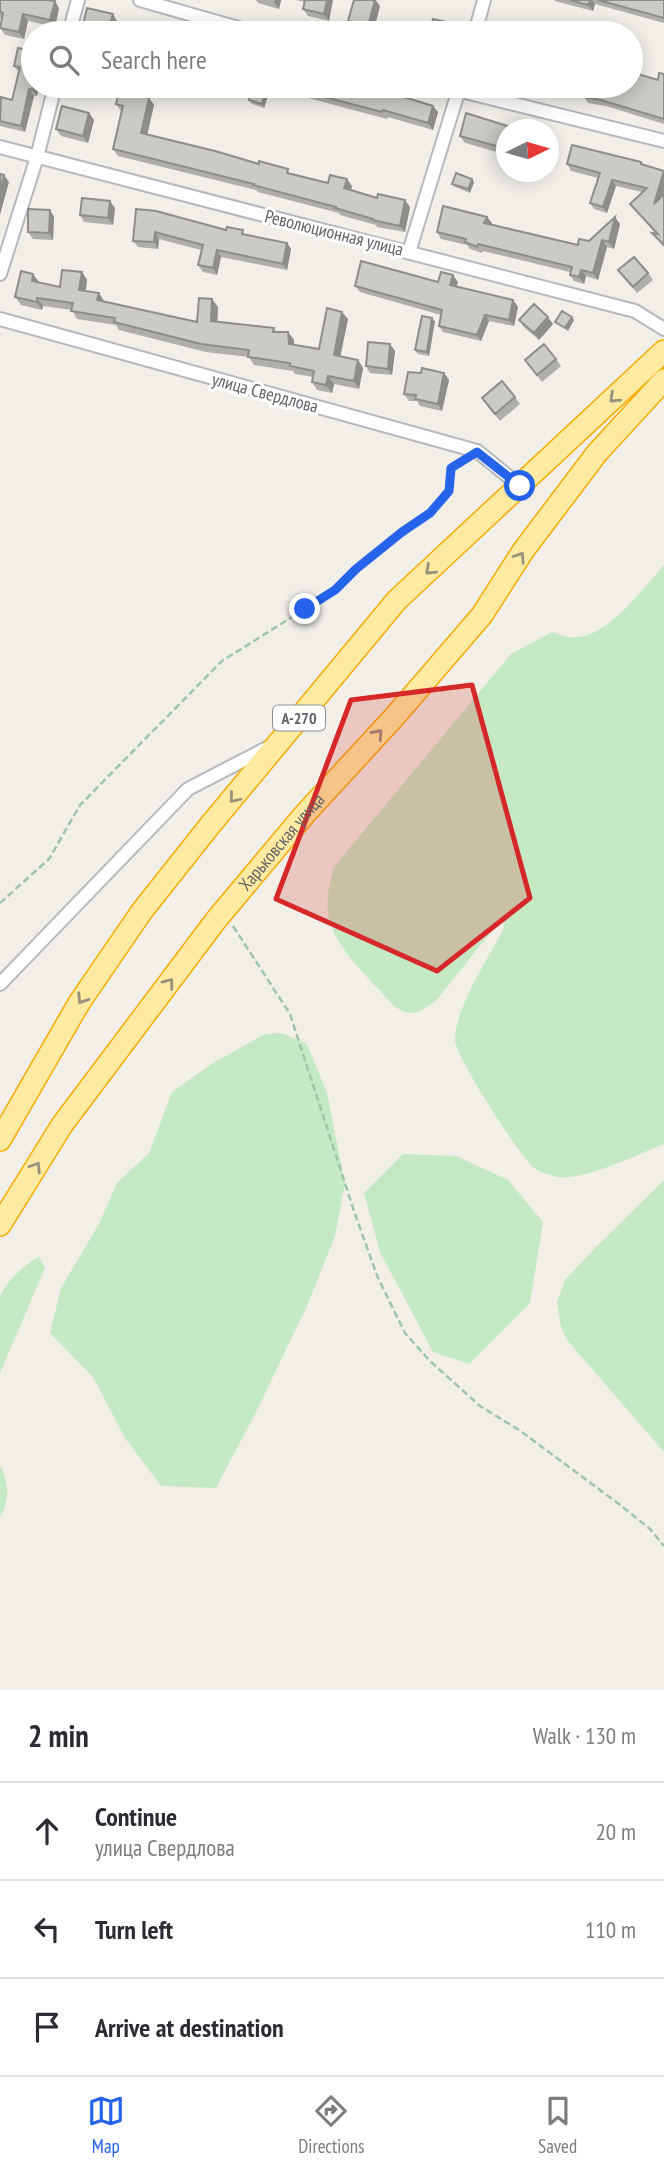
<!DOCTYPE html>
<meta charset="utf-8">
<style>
body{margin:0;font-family:"PT Sans Narrow",sans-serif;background:#f7f7f7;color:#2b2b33}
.compass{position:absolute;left:496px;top:119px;width:63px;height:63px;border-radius:50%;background:#fff;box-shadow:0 4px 18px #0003;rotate:85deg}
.stop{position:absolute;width:21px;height:21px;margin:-16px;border:5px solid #2563eb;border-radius:50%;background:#fff}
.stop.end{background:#2563eb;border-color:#fff;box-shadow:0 2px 7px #0008}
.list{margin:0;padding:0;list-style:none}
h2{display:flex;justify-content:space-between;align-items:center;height:91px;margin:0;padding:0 28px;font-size:30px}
h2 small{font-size:23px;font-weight:400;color:#7c7c81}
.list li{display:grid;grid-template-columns:46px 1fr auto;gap:21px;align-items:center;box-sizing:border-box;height:98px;padding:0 28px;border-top:2px solid #e1e1e2}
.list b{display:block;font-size:26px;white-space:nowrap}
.list p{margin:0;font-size:23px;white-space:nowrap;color:#7c7c81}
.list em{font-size:23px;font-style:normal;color:#7c7c81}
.icon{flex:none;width:38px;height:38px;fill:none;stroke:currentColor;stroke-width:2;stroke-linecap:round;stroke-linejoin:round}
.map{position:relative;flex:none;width:664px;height:1690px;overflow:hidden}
.search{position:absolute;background:#fff;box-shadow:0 4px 18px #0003;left:21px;right:21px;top:21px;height:77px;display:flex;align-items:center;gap:18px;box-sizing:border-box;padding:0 24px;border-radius:38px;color:#7c7c81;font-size:26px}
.sheet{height:385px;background:#fff}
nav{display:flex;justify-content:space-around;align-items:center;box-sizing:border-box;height:98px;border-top:2px solid #e1e1e2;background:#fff;font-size:19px;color:#7c7c81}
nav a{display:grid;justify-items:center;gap:4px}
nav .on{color:#2563eb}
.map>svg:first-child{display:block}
.green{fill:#c5e8c5}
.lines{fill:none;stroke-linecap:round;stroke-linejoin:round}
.minor-casing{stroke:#b5b8bc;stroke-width:16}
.trunk-casing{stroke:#f9ab00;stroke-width:24}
.path{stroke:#9cc7a9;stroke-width:2.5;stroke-dasharray:7 3.5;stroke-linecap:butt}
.minor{stroke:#fff;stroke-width:12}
.trunk{stroke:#feeaa1;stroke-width:21}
.wall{fill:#afaea9}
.shaded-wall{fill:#8f8d8a}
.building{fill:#cccac5;stroke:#8f8d8a;stroke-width:2}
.oneway{stroke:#97927c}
.route{stroke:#2563eb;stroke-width:9}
.marked{fill:#d62828;fill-opacity:0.2;stroke:#d62828;stroke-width:5;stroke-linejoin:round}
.labels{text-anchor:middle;stroke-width:6;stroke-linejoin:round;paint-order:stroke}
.shield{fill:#fff;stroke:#8f9295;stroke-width:2}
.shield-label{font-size:16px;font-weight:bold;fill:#5f6368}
.street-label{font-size:18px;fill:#5f6368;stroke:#fff}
</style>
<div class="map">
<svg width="664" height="1690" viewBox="0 0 664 1690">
<rect width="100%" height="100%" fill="#f1efe8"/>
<path class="green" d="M 664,565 L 664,1144 C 638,1154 584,1181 558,1177 C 551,1176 538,1172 533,1167 C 519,1155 455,1056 455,1040 C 455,1008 489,957 504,928 L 503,917 L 435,1002 C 418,1013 412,1018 394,1006 C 372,981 336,950 329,918 C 325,902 330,884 333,868 L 511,654 L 552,632 C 557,634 563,636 568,637 C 605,643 642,589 664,565 Z
M 282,1033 L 307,1044 L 327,1093 L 345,1184 L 335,1236 L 307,1306 L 256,1412 L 216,1488 L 161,1486 L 125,1438 L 93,1377 L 50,1333 L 61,1288 L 99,1224 L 117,1183 L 149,1153 L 172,1092 L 213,1063 L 265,1034 Z
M 403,1154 L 456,1156 L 508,1180 L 543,1222 L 530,1303 L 469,1364 L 433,1352 L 380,1252 L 364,1193 Z
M 664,1180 L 664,1452 L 567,1340 L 561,1327 L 557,1302 L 565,1280 L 593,1250 Z
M 39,1256 L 45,1268 L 0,1373 L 0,1296 C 9,1278 23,1267 39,1256 Z
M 0,1466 C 9,1479 10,1503 0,1516 Z"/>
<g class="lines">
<defs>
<path id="minor" d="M 140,0 L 256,33
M 69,33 L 78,0
M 475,33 L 484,0
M 441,86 L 664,141
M 0,147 L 635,311 L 664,329
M 409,252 L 460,86
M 0,274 L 37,157 L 55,86
M 0,319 L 477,451 L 520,486
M 0,984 L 188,789 L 267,748"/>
<g id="trunk">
<path d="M 0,1140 L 79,1003 L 142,911 L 211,824 L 397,600 L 664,351"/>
<path id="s1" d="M 0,1225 L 62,1125 L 216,920 L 304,815 L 396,715 L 482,615 L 523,551 L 597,453 L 664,380"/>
</g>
</defs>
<use href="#minor" class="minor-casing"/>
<use href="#trunk" class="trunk-casing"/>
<path class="path" d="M 0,903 L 49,859 L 80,805 L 222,661 L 335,590 L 356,569 L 402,532 L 430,513 L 449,491 L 451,468 L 463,461
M 233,926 L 290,1014 L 355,1214 L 378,1278 L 405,1333 L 430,1361 L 480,1406 L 519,1430 L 619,1504 L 650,1529 L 664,1546"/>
<use href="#minor" class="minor"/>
<use href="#trunk" class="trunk"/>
</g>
<path class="wall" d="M 0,0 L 59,8 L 55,27 L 28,21 L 24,39 L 5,35 L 0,28 L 2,19 L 0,18 Z
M 256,0 L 281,0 L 279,9 L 258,3 Z
M 295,0 L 332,0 L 329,21 L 308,16 L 303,9 L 305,2 Z
M 354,0 L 376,0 L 380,6 L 373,33 L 353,28 L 348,21 Z
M 554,0 L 664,0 L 664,23 L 595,4 L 593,11 L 555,1 Z
M 18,48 L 33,86 L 39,86 L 37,96 L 34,96 L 25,132 L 0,126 L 0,99 L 12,100 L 19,72 L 14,66 Z
M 664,74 L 664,124 L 606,106 L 588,103 L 584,97 L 658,80 Z
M 166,86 L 189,86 L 187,95 L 168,90 Z
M 278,86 L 368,86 L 433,106 L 438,112 L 433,130 L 388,117 L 387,119 L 282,91 Z
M 542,86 L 572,86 L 569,94 Z
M 267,89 L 269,92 L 264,108 L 252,104 L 249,100 Z
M 149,98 L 154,105 L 147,135 L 328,183 L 352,186 L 351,190 L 410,207 L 405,232 L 377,227 L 376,225 L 340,215 L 339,213 L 258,192 L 256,190 L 118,156 L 113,149 L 121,111 L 116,104 Z
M 89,113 L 94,120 L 88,143 L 61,136 L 56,129 Z
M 507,130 L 507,155 L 465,143 L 460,136 Z
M 641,162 L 643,164 L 664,171 L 663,195 L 664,194 L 664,247 L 652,233 L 656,234 L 630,204 L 642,192 L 616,186 L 607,213 L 594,209 L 590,203 L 598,178 L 571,171 L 567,164 Z
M 472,179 L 474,182 L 470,193 L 455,187 L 452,184 Z
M 115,208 L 113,225 L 84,222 L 80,215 Z
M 136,209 L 246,234 L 287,243 L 291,249 L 287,270 L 221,257 L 217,275 L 203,272 L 198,265 L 201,250 L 159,239 L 158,249 L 138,247 L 133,241 Z
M 50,210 L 54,217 L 53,240 L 33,239 L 28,232 Z
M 492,223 L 491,225 L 578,245 L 589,241 L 620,224 L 614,249 L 607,247 L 598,280 L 586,276 L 584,284 L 574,281 L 570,275 L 570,272 L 483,251 L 482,253 L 470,249 L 467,245 L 441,239 L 437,232 Z
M 618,270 L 648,273 L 653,280 L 637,293 Z
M 82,272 L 87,280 L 86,291 L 104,301 L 104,302 L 197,322 L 218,307 L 217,321 L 274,328 L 276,332 L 288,332 L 294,340 L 294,345 L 319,349 L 348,319 L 340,356 L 358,360 L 363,368 L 359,389 L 334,384 L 332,393 L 317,390 L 312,382 L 313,377 L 295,374 L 293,371 L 254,365 L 249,357 L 206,352 L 119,330 L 116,325 L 77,319 L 72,310 L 43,306 L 42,310 L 21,305 L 15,297 L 39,282 L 60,287 Z
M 438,282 L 458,282 L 456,287 L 513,300 L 518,307 L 514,326 L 489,321 L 481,341 L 443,332 L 439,326 L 441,315 L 360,292 L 355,286 Z
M 519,320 L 553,324 L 539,340 L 524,327 Z
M 435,321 L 429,356 L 418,354 L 415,350 Z
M 395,351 L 392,375 L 370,373 L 366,366 Z
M 556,359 L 561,366 L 542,382 L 525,360 Z
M 421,373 L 444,373 L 449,380 L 442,411 L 420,406 L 417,401 L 409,401 L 404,394 Z
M 515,397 L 520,404 L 500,421 L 482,398 Z"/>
<path class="shaded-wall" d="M 275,0 L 281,0 L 279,9 L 274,2 Z
M 327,0 L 333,0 L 329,21 L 324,14 Z
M 375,0 L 380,6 L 373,33 L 368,26 Z
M 590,0 L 592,0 L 595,4 L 593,11 L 588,5 Z
M 55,1 L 59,8 L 55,27 L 50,20 Z
M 23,14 L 28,21 L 24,39 L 19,32 Z
M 113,14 L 117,21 L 115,33 L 108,33 Z
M 456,24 L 460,31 L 460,33 L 454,33 Z
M 33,86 L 39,86 L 37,96 L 32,90 Z
M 183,86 L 189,86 L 187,95 L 182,88 Z
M 565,86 L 572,86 L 569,94 L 565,87 Z
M 29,89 L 34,96 L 25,132 L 21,126 Z
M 267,89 L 269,92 L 264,108 L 262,104 Z
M 149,98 L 154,105 L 146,140 L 141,133 Z
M 433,106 L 438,112 L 433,130 L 428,123 Z
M 89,113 L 94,120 L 88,143 L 83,136 Z
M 549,139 L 554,146 L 549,165 Z
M 664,172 L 664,192 L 658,210 L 654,204 Z
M 4,175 L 9,182 L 0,215 L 0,190 Z
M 347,179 L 352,186 L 349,195 L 344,188 Z
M 472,179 L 474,182 L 470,193 L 468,189 Z
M 612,180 L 616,186 L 607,213 L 603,207 Z
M 405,200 L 410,207 L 405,232 L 400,226 Z
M 110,201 L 115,208 L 113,225 L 108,218 Z
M 50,210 L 54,217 L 53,240 L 49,233 Z
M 487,217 L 492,223 L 489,230 L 484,223 Z
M 615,217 L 620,224 L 614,249 L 609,242 Z
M 155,232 L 159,239 L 158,249 L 154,242 Z
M 602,240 L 607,247 L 598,280 L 593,273 Z
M 287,243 L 291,249 L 287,270 L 283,264 Z
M 217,250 L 221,257 L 217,275 L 213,268 Z
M 581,270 L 586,276 L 584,284 L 579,277 Z
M 82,272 L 87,280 L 84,298 L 79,290 Z
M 33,274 L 39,282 L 32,281 Z
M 453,275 L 458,282 L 455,292 L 450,285 Z
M 99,293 L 104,301 L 103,308 L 97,300 Z
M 37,298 L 43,306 L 42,310 L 37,302 Z
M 212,299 L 218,307 L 217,328 L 211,321 Z
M 513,300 L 518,307 L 514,326 L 509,320 Z
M 342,312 L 348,319 L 339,363 L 334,355 Z
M 485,315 L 489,321 L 481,341 L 477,335 Z
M 548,317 L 553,324 L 539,340 L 534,333 Z
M 572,317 L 574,320 L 568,331 L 565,328 Z
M 432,318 L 435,321 L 429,356 L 427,352 Z
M 288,332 L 294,340 L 294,352 L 289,344 Z
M 390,344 L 395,351 L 392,375 L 388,369 Z
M 358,360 L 363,368 L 359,389 L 354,381 Z
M 444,373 L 449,380 L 442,411 L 438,404 Z
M 328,376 L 334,384 L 332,393 L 326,385 Z"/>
<path class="building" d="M 0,0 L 48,0 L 55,1 L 50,20 L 23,14 L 19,32 L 0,28 L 3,13 L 0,12 Z
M 305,0 L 327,0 L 324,14 L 303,9 Z
M 354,0 L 375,0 L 368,26 L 348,21 Z
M 570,0 L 590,0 L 588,5 Z
M 598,0 L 664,0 L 664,18 Z
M 87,8 L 113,14 L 108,33 L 81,33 Z
M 433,19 L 456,24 L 454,33 L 430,33 Z
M 152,22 L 174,26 L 173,28 L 201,33 L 150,33 Z
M 18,48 L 33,51 L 33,86 L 32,90 L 29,89 L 21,126 L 0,121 L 1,97 L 12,100 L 20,67 L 14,66 Z
M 631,72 L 658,80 L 659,73 L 664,74 L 664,119 L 601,100 L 584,97 L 587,86 L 631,86 Z
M 253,86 L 267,89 L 262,104 L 249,100 Z
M 283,86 L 368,86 L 433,106 L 428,123 L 383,110 L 382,112 Z
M 119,91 L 149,98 L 141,133 L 215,151 L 259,164 L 259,161 L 288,169 L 287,173 L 328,183 L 330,175 L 347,179 L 344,188 L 377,198 L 378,194 L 405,200 L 400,226 L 372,220 L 373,219 L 335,208 L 336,207 L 253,185 L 254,184 L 113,149 L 123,106 L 116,104 Z
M 62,106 L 89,113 L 83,136 L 56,129 Z
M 466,113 L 520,130 L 507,130 L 507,149 L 460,136 Z
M 572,145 L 641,162 L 641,164 L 664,171 L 654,204 L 664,194 L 664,245 L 652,233 L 658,234 L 630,204 L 647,188 L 612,180 L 603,207 L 590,203 L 600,173 L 567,164 Z
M 456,173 L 472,179 L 468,189 L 452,184 Z
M 0,174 L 4,175 L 0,190 Z
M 82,198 L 110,201 L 108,218 L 80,215 Z
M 443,206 L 487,217 L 484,223 L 578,245 L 579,239 L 589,241 L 615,217 L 609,242 L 602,240 L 593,273 L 581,270 L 579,277 L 570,275 L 572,267 L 478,244 L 477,247 L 465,242 L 466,239 L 437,232 Z
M 28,209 L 50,210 L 49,233 L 28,232 Z
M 136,209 L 156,211 L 226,230 L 227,227 L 243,230 L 242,234 L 287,243 L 283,264 L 217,250 L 213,268 L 198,265 L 203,245 L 155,232 L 154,242 L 133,241 Z
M 634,257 L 648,273 L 633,287 L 618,270 Z
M 361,261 L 438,282 L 441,272 L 453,275 L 450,285 L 513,300 L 509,320 L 485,315 L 477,335 L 439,326 L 442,310 L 355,286 Z
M 62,270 L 82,272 L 79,290 L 99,293 L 97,300 L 197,322 L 199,298 L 212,299 L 211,321 L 274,328 L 273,332 L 288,332 L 289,344 L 319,349 L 327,308 L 342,312 L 334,355 L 358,360 L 354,381 L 328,376 L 326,385 L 312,382 L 314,371 L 290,366 L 290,363 L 248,357 L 249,350 L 201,344 L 114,322 L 115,318 L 71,311 L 73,303 L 37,298 L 37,302 L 15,297 L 21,271 L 33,274 L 32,281 L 60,287 Z
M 534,304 L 548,317 L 534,333 L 519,320 Z
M 562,311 L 572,317 L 565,328 L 555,322 Z
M 422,316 L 432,318 L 427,352 L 415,350 Z
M 368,342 L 390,344 L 388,369 L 366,366 Z
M 544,344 L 556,359 L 537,375 L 525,360 Z
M 422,368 L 444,373 L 438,404 L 415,399 L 416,395 L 404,394 L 408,372 L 421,373 Z
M 502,381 L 515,397 L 495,414 L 482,398 Z"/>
<defs><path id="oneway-chevron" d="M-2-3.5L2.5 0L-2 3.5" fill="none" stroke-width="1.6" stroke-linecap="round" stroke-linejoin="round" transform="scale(1.75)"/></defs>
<g class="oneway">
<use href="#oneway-chevron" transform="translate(614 398) rotate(137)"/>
<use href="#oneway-chevron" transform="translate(520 557) rotate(-56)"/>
<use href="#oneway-chevron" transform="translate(430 570) rotate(137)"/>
<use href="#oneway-chevron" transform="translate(378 734) rotate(-48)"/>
<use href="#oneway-chevron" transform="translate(234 798) rotate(130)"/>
<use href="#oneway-chevron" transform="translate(169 983) rotate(-53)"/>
<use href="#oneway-chevron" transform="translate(82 999) rotate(123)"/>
<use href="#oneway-chevron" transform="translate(36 1167) rotate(-58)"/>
</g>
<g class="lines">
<path class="route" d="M 305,609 L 335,590 L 356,569 L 402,532 L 430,513 L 449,491 L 451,468 L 477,452 L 520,486"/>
</g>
<path class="marked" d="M 472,685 L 530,898 L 437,971 L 276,899 L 351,700 Z"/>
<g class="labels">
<rect class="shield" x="273" y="705.5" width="52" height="25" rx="5"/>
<g class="shield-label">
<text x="299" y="724">А-270</text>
</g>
<g class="street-label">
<text transform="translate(334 233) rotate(14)" y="6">Революционная улица</text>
<text transform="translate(265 393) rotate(15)" y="6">улица Свердлова</text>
<text dy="6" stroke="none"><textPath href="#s1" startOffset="476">Харьковская улица</textPath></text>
</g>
</g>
</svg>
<svg class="compass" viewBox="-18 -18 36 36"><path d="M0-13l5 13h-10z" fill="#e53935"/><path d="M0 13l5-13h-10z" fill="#7c7c81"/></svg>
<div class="stop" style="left:520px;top:486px"></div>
<div class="stop end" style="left:305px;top:609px"></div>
<div class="search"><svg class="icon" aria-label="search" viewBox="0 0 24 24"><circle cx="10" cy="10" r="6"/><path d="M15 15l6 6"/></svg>Search here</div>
</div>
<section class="sheet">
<h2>2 min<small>Walk · 130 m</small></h2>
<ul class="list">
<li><svg class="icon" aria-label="ahead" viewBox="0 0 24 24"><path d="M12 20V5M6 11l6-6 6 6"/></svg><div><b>Continue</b><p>улица Свердлова</p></div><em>20 m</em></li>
<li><svg class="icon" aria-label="left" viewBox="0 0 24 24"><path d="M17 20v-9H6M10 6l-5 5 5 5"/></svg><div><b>Turn left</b></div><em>110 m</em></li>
<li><svg class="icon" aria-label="arrive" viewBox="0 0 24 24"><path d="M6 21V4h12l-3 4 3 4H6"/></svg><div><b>Arrive at destination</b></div></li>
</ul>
</section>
<nav>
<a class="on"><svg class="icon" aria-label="map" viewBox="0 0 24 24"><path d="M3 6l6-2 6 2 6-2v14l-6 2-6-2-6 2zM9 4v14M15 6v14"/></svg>Map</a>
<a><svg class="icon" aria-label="directions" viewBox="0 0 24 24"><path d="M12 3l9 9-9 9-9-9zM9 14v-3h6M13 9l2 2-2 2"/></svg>Directions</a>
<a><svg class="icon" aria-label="saved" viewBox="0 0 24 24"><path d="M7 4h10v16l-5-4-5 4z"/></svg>Saved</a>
</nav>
